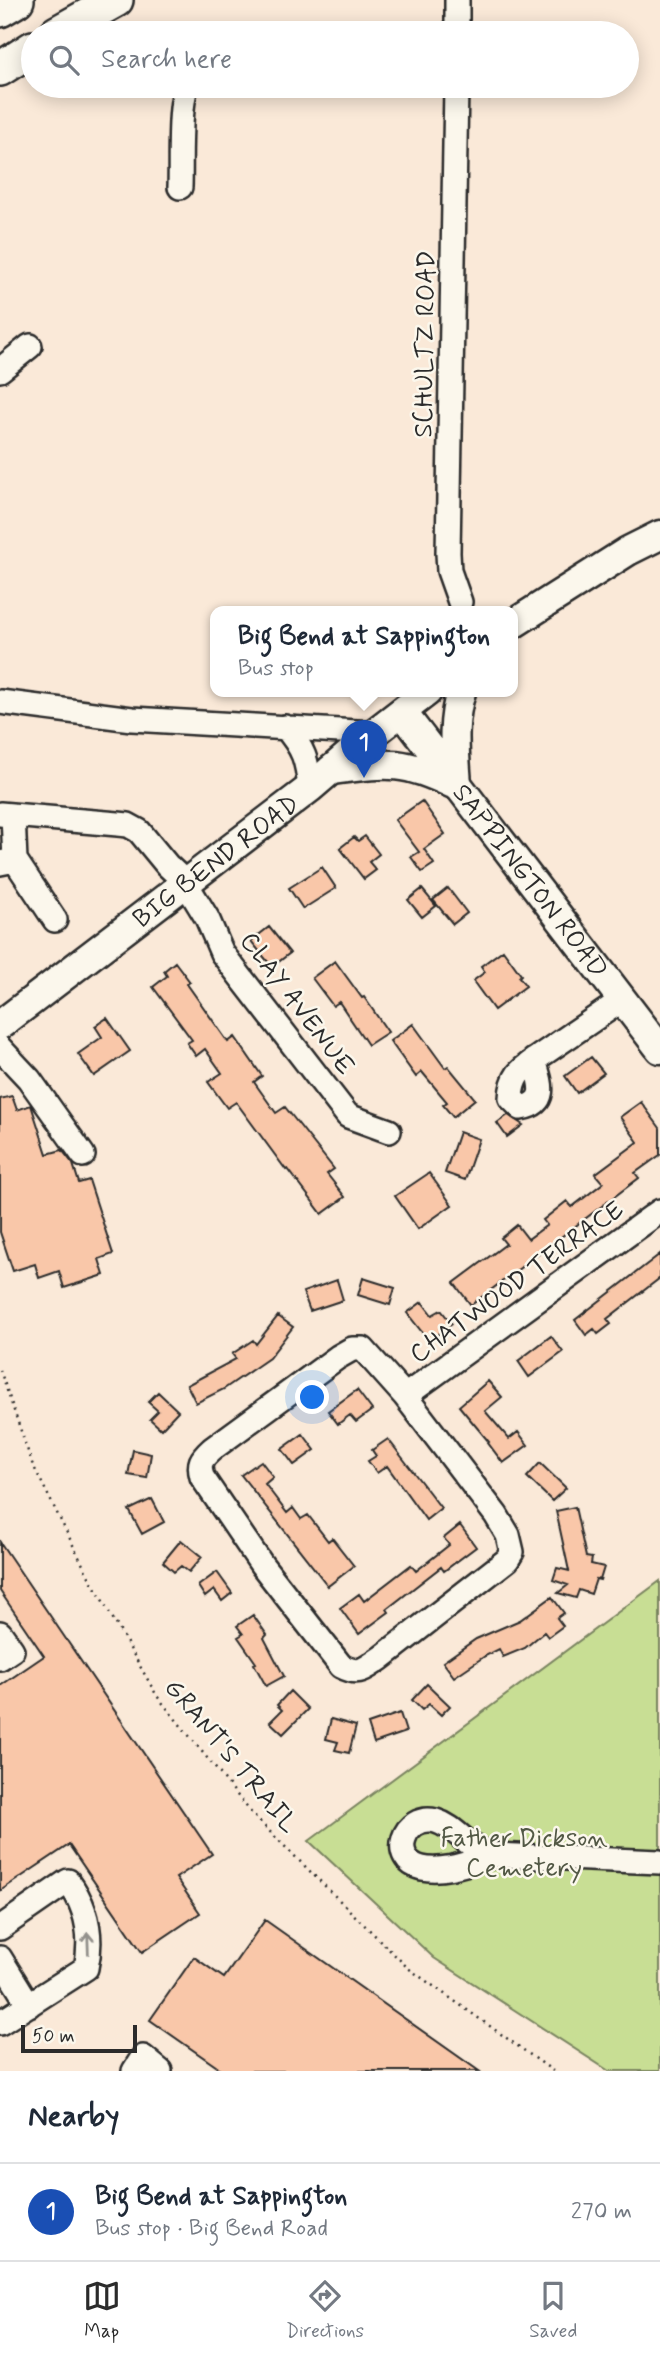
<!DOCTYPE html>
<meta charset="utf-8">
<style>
body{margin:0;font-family:Mynerve,sans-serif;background:#f6f6f7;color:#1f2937}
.scale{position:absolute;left:21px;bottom:18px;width:116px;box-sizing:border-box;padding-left:7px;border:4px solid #2b2b2b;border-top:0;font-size:19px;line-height:24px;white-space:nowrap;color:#2b2b2b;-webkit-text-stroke:5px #fbf7ec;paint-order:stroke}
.you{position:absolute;left:313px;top:1398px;width:24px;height:24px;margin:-18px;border:5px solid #fff;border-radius:50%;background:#1a73e8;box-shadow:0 0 0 10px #1a73e833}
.badge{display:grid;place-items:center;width:46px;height:46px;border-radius:50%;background:#2b2b2b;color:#fff;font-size:23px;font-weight:700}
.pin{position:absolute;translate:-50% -58px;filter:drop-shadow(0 2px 4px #0008)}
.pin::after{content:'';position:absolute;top:37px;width:24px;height:21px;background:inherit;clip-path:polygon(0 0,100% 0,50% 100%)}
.popup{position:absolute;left:210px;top:606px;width:308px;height:91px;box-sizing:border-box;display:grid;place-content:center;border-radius:14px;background:#fff;filter:drop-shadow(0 2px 5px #0005);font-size:23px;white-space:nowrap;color:#747a83}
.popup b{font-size:26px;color:#1f2937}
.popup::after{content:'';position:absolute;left:50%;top:100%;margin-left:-14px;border:14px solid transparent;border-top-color:#fff}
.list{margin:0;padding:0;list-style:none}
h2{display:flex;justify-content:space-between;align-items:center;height:91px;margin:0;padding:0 28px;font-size:30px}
h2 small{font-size:23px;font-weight:400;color:#747a83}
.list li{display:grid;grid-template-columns:46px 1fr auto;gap:21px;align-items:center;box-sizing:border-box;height:98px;padding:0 28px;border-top:2px solid #e0e1e3}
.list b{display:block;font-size:26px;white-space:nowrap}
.list p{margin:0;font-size:23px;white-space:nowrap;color:#747a83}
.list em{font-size:23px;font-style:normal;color:#747a83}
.icon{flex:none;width:38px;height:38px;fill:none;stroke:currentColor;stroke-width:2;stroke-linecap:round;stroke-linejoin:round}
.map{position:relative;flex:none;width:660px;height:2071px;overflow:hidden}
.search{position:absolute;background:#fff;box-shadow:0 4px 18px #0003;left:21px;right:21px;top:21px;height:77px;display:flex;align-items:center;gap:18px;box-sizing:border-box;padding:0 24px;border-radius:38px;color:#747a83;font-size:26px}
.sheet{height:189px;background:#fff}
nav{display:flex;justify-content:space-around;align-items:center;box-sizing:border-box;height:98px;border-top:2px solid #e0e1e3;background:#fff;font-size:19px;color:#747a83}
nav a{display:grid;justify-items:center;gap:4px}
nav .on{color:#2b2b2b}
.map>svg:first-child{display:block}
.green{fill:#c8de94;stroke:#7a8460;stroke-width:2}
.building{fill:#f9c7a9;stroke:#2b2b2b;stroke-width:2}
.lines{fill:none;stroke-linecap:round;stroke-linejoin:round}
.minor-casing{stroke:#2b2b2b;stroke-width:28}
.major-casing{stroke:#2b2b2b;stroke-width:33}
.highway-casing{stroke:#2b2b2b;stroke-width:38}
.path{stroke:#2b2b2b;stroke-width:2.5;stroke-dasharray:2 5;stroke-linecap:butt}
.minor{stroke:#fbf7ec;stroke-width:23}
.major{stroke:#fbf7ec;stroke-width:28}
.highway{stroke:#fbf7ec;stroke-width:33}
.oneway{stroke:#93918c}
.labels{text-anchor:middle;stroke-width:5;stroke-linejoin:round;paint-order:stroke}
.street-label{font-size:26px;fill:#2b2b2b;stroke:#fbf7ec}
.park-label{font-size:26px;fill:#525845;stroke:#fbf7ec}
</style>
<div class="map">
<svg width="660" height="2071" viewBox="0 0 660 2071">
<rect width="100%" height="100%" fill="#fae9d8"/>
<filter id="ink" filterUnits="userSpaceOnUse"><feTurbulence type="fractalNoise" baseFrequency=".0143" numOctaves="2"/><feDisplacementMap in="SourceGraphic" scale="14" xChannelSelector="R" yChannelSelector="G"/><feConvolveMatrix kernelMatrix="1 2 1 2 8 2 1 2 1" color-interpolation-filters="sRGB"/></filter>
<g filter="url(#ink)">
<path class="green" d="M 660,1581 L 660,2071 L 609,2071 L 434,1958 L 309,1841 Z"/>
<path class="building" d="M 422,801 L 445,834 L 424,849 L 434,864 L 422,872 L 411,857 L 419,852 L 395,820 Z
M 365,836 L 379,854 L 369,862 L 376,870 L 364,879 L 340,848 L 354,837 L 358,841 Z
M 322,867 L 336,888 L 303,909 L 289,888 Z
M 448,888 L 467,913 L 453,924 L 433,900 Z
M 422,889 L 436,906 L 422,917 L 408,900 Z
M 269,927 L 290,953 L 272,967 L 251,941 Z
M 503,950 L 521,975 L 519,977 L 526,986 L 494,1010 L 473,981 L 485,972 L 481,966 Z
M 335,961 L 362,998 L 364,997 L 388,1032 L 368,1045 L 339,1002 L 333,1006 L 312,978 Z
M 175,962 L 190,982 L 187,984 L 228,1042 L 235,1037 L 262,1076 L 254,1082 L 276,1113 L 285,1107 L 334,1169 L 327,1174 L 345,1197 L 322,1214 L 288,1169 L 286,1170 L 236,1102 L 227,1108 L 208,1082 L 222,1073 L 205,1049 L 196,1056 L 187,1043 L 192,1040 L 153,987 L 167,976 L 164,971 Z
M 107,1018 L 130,1051 L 94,1076 L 78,1054 L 102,1037 L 95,1026 Z
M 413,1024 L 445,1068 L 448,1066 L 475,1099 L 453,1117 L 443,1105 L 447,1102 L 422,1072 L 416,1077 L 390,1041 Z
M 591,1057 L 604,1073 L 577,1093 L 565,1076 Z
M 12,1096 L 17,1110 L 31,1105 L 32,1108 L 47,1154 L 62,1150 L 73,1164 L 79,1183 L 89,1180 L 113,1254 L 99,1259 L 104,1275 L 64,1288 L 59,1271 L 39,1278 L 35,1264 L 13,1271 L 0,1232 L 0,1099 Z
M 641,1102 L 660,1128 L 660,1155 L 635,1173 L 639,1178 L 471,1305 L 454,1283 L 506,1244 L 501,1238 L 517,1225 L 528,1239 L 547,1225 L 543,1220 L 567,1201 L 572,1207 L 603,1183 L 595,1174 L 638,1142 L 620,1117 Z
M 508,1115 L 523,1125 L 507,1137 L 497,1123 Z
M 459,1132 L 479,1139 L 465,1180 L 445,1173 Z
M 429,1173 L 452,1205 L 418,1229 L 395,1196 Z
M 660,1254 L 660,1278 L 607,1319 L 611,1324 L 598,1334 L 594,1329 L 586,1335 L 575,1320 Z
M 363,1278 L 395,1288 L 390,1305 L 358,1295 Z
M 337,1280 L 343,1300 L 310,1311 L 303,1292 Z
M 422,1302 L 432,1315 L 441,1310 L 452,1324 L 429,1341 L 407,1313 Z
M 278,1316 L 293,1327 L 269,1358 L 224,1389 L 196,1403 L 187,1385 L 236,1359 L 232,1354 L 253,1340 L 256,1344 Z
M 551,1336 L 563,1352 L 529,1377 L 518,1361 Z
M 488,1381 L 502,1397 L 485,1411 L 509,1439 L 518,1432 L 528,1445 L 503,1463 L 488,1443 L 489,1442 L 459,1406 Z
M 357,1390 L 372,1410 L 356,1422 L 350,1415 L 338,1424 L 328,1411 Z
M 158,1392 L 178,1411 L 161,1429 L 150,1419 L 158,1411 L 148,1402 Z
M 303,1434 L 315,1450 L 294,1465 L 282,1449 Z
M 388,1439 L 441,1508 L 426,1520 L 387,1466 L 377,1473 L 368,1461 L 376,1456 L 372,1450 Z
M 133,1450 L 151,1454 L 147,1478 L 128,1475 Z
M 261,1461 L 273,1477 L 265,1484 L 287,1513 L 293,1508 L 301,1519 L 308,1515 L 328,1541 L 332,1538 L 354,1566 L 328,1586 L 241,1475 Z
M 540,1463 L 566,1488 L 552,1501 L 527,1477 Z
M 152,1499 L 164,1522 L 142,1534 L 129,1510 Z
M 575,1507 L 586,1557 L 592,1558 L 591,1564 L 604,1567 L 600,1580 L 596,1579 L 591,1594 L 579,1590 L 576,1598 L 558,1593 L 568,1585 L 553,1580 L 557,1568 L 569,1571 L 556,1511 Z
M 460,1525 L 476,1547 L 444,1571 L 441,1567 L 387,1609 L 389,1612 L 359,1634 L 340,1608 L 359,1594 L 364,1601 L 411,1565 L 416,1571 L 449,1545 L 444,1538 Z
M 181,1540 L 202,1557 L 189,1572 L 181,1566 L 174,1572 L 163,1562 Z
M 0,1542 L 212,1854 L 176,1878 L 200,1913 L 142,1952 L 69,1845 L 0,1891 L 0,1686 L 44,1656 L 0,1591 Z
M 217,1572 L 232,1593 L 222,1601 L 214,1590 L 205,1597 L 198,1586 Z
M 552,1597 L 564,1613 L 557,1618 L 563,1626 L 548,1637 L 544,1632 L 525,1648 L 503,1657 L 499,1649 L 485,1656 L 454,1677 L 443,1662 L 476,1639 L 520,1620 Z
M 253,1615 L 267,1635 L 264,1638 L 284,1676 L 266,1686 L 254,1664 L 256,1663 L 238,1637 L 243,1634 L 237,1626 Z
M 427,1684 L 450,1706 L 441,1715 L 429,1704 L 422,1710 L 412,1700 Z
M 290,1691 L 308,1709 L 283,1734 L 270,1722 L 282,1710 L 277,1705 Z
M 400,1713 L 406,1732 L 374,1743 L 368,1724 Z
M 331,1719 L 356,1726 L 349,1753 L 335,1750 L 338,1742 L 326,1739 Z
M 265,1920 L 479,2071 L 223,2071 L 150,2020 L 194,1957 L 224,1978 Z"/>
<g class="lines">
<defs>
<path id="minor" d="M 457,33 L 457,0
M 456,86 L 448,553 L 449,571 L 460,602
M 180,187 C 181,164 178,104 187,86
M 0,370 L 30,346
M 0,702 L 132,719 L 374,733
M 285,727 C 304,749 307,760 310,788
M 0,814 L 118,824 L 128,825 L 139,831 L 167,865 L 185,882 L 207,918 L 222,953 L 348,1116 L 389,1131
M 15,860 L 55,920
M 0,863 L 15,860 L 13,815
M 0,1048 L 29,1079 L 83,1155
M 534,1060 C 540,1081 550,1103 521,1108 L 511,1098 C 512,1074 522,1069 540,1056 L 622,1000
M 352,1349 L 363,1349 L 405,1396 L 496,1515 L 508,1535 L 512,1552 L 507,1560 L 381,1658 C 364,1669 360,1676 341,1666 L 262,1565 L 202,1477 C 198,1463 201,1459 212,1449 L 338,1357 Z
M 405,1396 L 660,1211
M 0,1633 L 12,1650 L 0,1658
M 496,1855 C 473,1861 445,1873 422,1868 C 388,1860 403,1813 436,1821 C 453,1826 465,1843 481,1851 C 485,1853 491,1854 496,1855 L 660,1862
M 0,1928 L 68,1881 C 87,1907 93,1936 86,1968 L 0,2023
M 0,1958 L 29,2005
M 134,2071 L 143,2057 L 160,2071"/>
<g id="major">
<path d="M 513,624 L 628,551 L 660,535"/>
<path id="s1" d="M 402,712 L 660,1049"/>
<path d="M 331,770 C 386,763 402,759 453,784"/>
<path d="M 457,785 C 455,753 451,724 461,692"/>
<path id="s2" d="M 0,1025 L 310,788 L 374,733 L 427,692"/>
</g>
<path id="highway" d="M 0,10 L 17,0
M 57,33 L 116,0
M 0,69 L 33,48"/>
</defs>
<use href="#minor" class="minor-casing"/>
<use href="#major" class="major-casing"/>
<use href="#highway" class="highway-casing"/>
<path class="path" d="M 0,1370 L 32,1463 L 87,1573 L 157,1696 L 254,1816 L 408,1968 L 553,2071"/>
<use href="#minor" class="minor"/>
<use href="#major" class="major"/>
<use href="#highway" class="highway"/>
</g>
<defs><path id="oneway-shaft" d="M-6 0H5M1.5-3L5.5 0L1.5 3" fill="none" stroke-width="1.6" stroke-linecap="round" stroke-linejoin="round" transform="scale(1.75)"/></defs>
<use class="oneway" href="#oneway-shaft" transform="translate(88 1943) rotate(-92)"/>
</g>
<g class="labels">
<g class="street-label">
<text transform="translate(424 344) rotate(-89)" y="9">SCHULTZ ROAD</text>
<text dy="9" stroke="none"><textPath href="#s2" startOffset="271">BIG BEND ROAD</textPath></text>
<text dy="9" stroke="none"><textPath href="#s1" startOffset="212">SAPPINGTON ROAD</textPath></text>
<text transform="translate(298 1003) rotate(53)" y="9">CLAY AVENUE</text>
<text transform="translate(516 1281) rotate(-36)" y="9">CHATWOOD TERRACE</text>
<text transform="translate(232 1755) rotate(50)" y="9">GRANT'S TRAIL</text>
</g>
<g class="park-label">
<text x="524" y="1846">Father Dickson<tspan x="524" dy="30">Cemetery</tspan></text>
</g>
</g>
</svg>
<div class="scale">50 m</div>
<div class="you"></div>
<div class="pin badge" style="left:364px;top:778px;background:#1a4fb4">1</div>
<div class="popup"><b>Big Bend at Sappington</b>Bus stop</div>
<div class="search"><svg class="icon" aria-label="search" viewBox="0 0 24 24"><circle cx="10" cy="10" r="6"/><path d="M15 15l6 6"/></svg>Search here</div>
</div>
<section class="sheet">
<h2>Nearby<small></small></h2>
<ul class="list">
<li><span class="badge" style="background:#1a4fb4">1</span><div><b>Big Bend at Sappington</b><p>Bus stop · Big Bend Road</p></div><em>270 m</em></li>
</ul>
</section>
<nav>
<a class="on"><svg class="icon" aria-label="map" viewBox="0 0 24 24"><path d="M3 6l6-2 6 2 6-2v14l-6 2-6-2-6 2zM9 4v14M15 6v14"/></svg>Map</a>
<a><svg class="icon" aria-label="directions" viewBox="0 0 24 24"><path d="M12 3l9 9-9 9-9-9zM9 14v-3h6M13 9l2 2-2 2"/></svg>Directions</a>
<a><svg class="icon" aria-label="saved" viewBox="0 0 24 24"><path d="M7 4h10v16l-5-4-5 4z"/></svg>Saved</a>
</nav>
